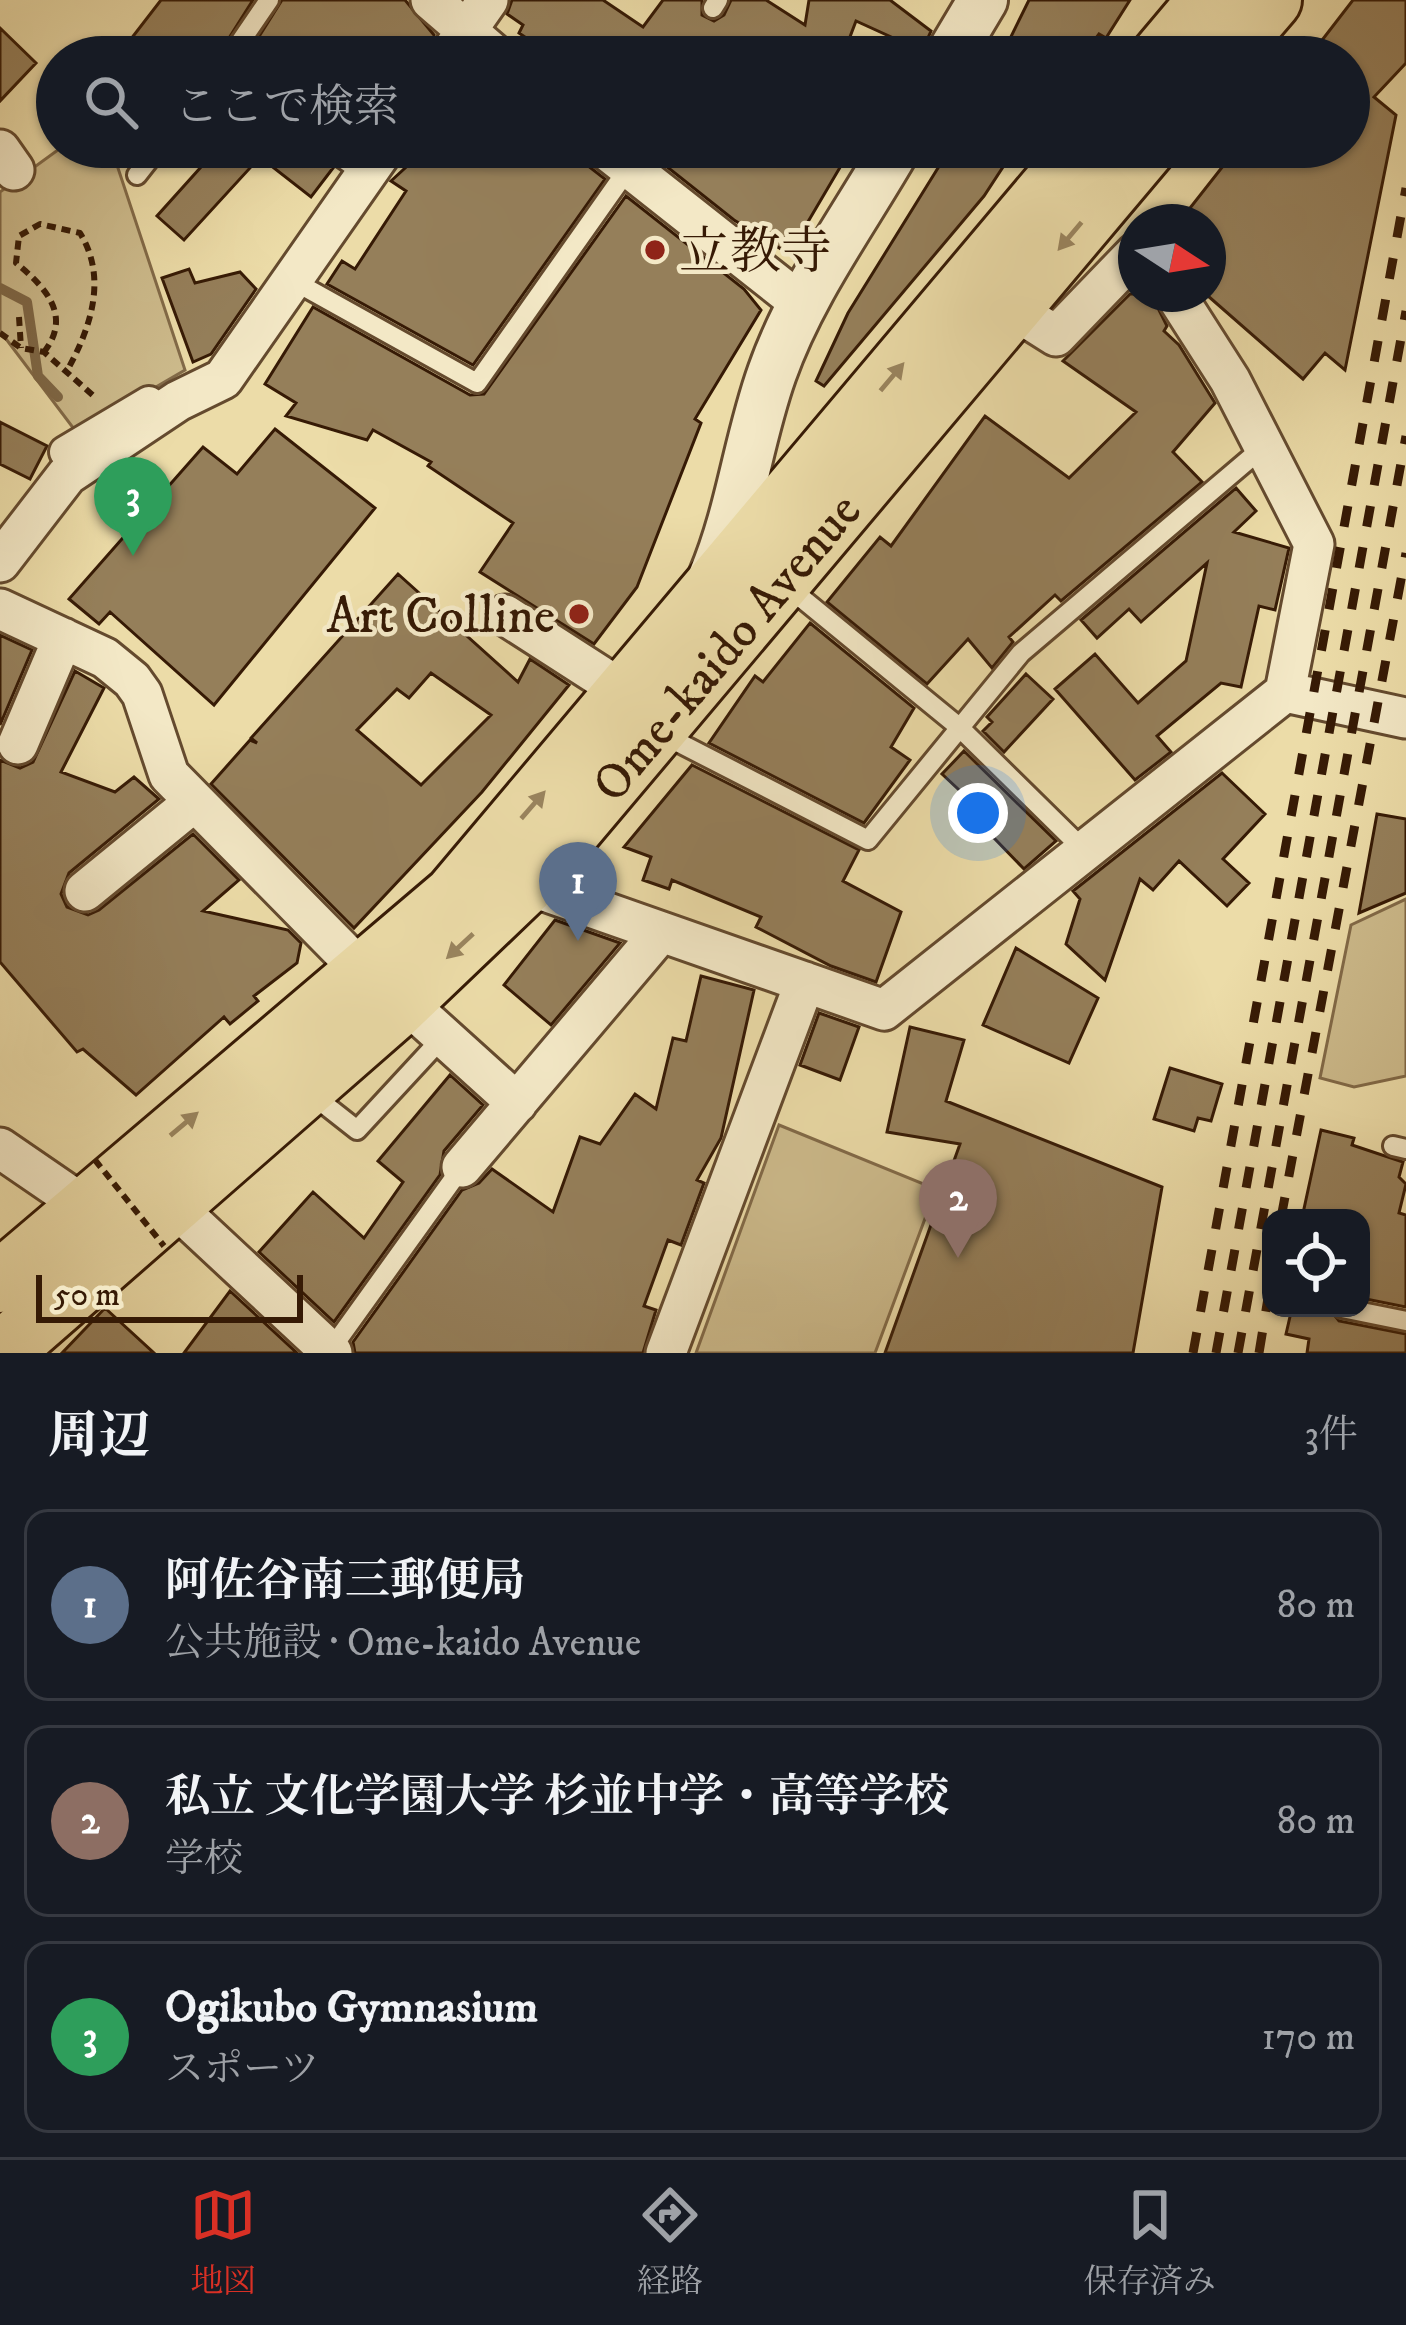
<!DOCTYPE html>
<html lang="ja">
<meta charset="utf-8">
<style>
body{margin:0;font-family:"IM FELL DW Pica","Noto Serif JP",serif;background:#20242c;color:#f1f3f6}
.controls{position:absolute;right:36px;bottom:36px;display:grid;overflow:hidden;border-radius:24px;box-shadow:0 3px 9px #0004}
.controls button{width:108px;height:108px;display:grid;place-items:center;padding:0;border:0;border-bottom:3px solid #363941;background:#171b24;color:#f1f3f6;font:60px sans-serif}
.compass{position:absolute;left:1118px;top:204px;width:108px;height:108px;border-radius:50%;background:#171b24;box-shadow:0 3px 9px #0004;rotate:102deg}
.scale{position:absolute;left:36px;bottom:30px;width:267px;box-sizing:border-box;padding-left:12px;border:6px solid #361a05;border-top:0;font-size:33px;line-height:42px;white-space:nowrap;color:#361a05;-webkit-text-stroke:9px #f3e8c6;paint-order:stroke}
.you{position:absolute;left:978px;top:813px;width:42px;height:42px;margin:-30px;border:9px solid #fff;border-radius:50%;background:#1a73e8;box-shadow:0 0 0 18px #1a73e833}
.badge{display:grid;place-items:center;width:78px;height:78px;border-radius:50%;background:#d93025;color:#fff;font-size:39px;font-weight:700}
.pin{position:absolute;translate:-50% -99px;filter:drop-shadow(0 3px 6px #0008)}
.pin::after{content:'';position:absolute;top:63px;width:42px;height:36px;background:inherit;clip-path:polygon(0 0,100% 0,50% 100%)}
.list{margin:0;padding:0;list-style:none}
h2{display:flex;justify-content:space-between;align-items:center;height:156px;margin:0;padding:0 48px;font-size:51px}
h2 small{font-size:39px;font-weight:400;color:#9ea1a6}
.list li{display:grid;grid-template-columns:78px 1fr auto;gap:36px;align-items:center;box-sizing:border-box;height:192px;margin:0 24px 24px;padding:0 24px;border:3px solid #363941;border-radius:24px}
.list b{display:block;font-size:45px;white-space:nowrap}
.list p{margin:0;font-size:39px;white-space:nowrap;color:#9ea1a6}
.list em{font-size:39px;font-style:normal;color:#9ea1a6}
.icon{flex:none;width:66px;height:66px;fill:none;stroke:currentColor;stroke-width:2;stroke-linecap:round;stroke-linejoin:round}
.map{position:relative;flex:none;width:1406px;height:1353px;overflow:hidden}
.search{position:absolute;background:#171b24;box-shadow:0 3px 9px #0004;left:36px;right:36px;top:36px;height:132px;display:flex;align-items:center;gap:30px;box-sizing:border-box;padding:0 42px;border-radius:66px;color:#9ea1a6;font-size:45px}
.sheet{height:804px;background:#171b24}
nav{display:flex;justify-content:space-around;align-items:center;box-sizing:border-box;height:168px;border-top:3px solid #363941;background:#171b24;font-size:33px;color:#9ea1a6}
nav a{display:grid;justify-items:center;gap:6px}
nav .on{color:#d93025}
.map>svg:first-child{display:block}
.green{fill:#cdbb8c;stroke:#826a48;stroke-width:3}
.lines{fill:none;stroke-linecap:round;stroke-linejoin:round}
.stream{stroke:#7e6746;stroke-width:10}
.building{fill:#957f5a;stroke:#361a05;stroke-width:3;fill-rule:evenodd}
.service-casing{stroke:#644a2e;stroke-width:24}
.pedestrian-casing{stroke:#644a2e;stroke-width:36}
.minor-casing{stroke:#644a2e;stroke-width:45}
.tertiary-casing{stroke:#644a2e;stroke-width:54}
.primary-casing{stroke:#361a05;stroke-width:66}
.path{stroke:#361a05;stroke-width:6;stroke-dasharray:9 6;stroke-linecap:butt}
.service{stroke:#f3e8c6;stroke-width:18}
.pedestrian{stroke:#f3e8c6;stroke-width:30}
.minor{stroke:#f3e8c6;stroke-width:39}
.tertiary{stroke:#f3e8c6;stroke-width:48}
.primary{stroke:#ecdca8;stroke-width:60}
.rail{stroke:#361a05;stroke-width:9;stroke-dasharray:21 21;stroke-linecap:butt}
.path-bridge{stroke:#361a05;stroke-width:6;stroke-dasharray:9 6;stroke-linecap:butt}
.oneway{fill:#9a855f}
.poi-dot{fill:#8f2418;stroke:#f3e8c6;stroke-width:4.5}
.labels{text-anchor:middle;stroke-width:9;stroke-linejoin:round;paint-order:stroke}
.poi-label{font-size:51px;fill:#361a05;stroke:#f3e8c6;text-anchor:start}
.street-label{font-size:51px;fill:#361a05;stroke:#f3e8c6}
</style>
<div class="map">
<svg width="1406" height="1353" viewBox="0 0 1406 1353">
<rect width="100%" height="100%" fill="#ecdca8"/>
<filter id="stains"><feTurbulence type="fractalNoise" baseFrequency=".00167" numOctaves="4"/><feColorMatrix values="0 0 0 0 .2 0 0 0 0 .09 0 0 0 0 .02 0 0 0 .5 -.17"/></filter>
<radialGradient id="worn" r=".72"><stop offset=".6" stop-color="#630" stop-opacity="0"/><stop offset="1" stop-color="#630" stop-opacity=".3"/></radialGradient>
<path class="green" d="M 62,147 L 111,147 L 185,370 L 77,433 L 0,331 L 0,192 Z
M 1406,899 L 1406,1076 L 1354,1087 L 1320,1078 L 1351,925 Z
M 779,1125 L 936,1189 L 875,1353 L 696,1353 Z"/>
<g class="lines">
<path class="stream" d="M 0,288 L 27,302 L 38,376 L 58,397"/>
</g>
<path class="building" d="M 161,0 L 253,0 L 217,57 L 117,57 Z
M 282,0 L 405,0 L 434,35 L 421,57 L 246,57 Z
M 512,0 L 603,0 L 643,27 L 663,0 L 702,0 L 702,15 L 714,21 L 724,15 L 731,0 L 766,0 L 805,25 L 809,0 L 890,0 L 931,31 L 922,51 L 856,21 L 845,50 L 855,57 L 554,57 L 519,33 L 523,25 L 507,14 Z
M 1029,0 L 1130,0 L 1106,38 L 1099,34 L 1082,57 L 1001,57 Z
M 1353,0 L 1406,0 L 1406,63 L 1374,97 L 1396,115 L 1345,370 L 1325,353 L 1303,379 L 1208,296 L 1208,222 L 1179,222 L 1238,147 L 1349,147 L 1349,57 L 1309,57 Z
M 0,28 L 36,63 L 0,101 Z
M 219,147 L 313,147 L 333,168 L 311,197 L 260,157 L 184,240 L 157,216 Z
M 428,147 L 580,147 L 587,165 L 605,179 L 473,365 L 327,284 L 342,261 L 355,269 L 406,191 L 391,181 Z
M 642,147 L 852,147 L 789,254 L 734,220 Z
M 951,147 L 1016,147 L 984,196 L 824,386 L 816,381 L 848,313 Z
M 626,196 L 744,289 L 761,310 L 695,419 L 701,423 L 637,587 L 594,644 L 480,572 L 513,523 L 428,466 L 431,462 L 373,430 L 367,440 L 286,416 L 296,403 L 265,384 L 313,307 L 470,395 L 484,394 Z
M 189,269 L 195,283 L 240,272 L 256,289 L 211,354 L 193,362 L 162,278 Z
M 1130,294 L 1151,294 L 1167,326 L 1164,331 L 1179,345 L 1215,403 L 1173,452 L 1202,482 L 1061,601 L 1055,595 L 1009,637 L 1013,642 L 992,668 L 968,639 L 927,684 L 827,602 L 880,537 L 891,546 L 985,416 L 1069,478 L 1136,412 L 1063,361 Z
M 0,422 L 47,446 L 30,479 L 0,464 Z
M 275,429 L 375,508 L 214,705 L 110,612 L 99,624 L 69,599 L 203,447 L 237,474 Z
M 1236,488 L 1256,511 L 1234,532 L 1289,548 L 1275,610 L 1259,606 L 1241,687 L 1221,683 L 1157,736 L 1171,752 L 1135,780 L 1055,689 L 1095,654 L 1138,703 L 1186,661 L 1207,563 L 1141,622 L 1129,609 L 1097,638 L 1081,620 Z
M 398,574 L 518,682 L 530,659 L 569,685 L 482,792 L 354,928 L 211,784 L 250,740 L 257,743 L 251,738 ZM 431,673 L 491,715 L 421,785 L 357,730 L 397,689 L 409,698 Z
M 810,623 L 914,708 L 891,747 L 910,760 L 864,823 L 709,743 L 755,676 L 763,682 Z
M 0,635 L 32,650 L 0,725 Z
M 75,671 L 104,688 L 61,772 L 115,792 L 134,777 L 159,799 L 69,873 L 61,894 L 67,907 L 88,915 L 99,910 L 193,834 L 239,880 L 203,911 L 288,930 L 301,943 L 297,963 L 254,996 L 258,1001 L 230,1024 L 224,1017 L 136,1095 L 83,1049 L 77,1052 L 0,962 L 0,760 L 20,768 L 33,762 Z
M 1026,674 L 1053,699 L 1004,752 L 983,731 L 992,722 L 987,717 Z
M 964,751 L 1056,841 L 1024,869 L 967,810 L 974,804 L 942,774 Z
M 692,765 L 859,850 L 843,881 L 901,912 L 876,982 L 831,966 L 756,927 L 761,917 L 672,880 L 669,889 L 643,880 L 651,857 L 624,847 Z
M 1222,773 L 1265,814 L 1223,859 L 1249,883 L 1227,906 L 1179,861 L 1153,890 L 1140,879 L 1105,980 L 1066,944 L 1080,899 L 1073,891 Z
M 1377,814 L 1406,819 L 1406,893 L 1359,913 Z
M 555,920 L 620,943 L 551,1025 L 504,985 Z
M 1016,948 L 1098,998 L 1069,1063 L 983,1025 Z
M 701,976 L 754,990 L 721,1138 L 697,1180 L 704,1183 L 681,1245 L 668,1240 L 644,1306 L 656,1310 L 643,1353 L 355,1353 L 353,1342 L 462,1190 L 479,1183 L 492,1169 L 553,1212 L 580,1137 L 600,1144 L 635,1094 L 656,1109 L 673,1038 L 686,1041 Z
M 819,1013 L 859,1027 L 840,1080 L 800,1065 Z
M 910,1027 L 964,1040 L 946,1101 L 1162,1187 L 1133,1353 L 885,1353 L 960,1144 L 887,1132 Z
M 1170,1068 L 1222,1084 L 1211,1121 L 1198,1118 L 1194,1131 L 1154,1119 Z
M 450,1075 L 483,1105 L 444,1151 L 440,1175 L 334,1322 L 259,1252 L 313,1192 L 364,1238 L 403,1182 L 378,1161 Z
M 1321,1130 L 1354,1138 L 1352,1145 L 1403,1162 L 1399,1177 L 1406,1184 L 1399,1213 L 1406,1215 L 1406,1307 L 1361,1298 L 1361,1218 L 1302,1218 Z
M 230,1291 L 297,1353 L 184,1353 Z
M 105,1308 L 154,1353 L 62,1353 Z
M 1292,1308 L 1329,1308 L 1339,1321 L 1406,1334 L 1406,1353 L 1307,1353 L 1309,1339 L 1286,1334 Z"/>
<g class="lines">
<defs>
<path id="service" d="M 713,8 L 718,0
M 230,57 L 269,0
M 326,147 L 366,175
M 137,175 L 159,147
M 292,280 L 477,383 L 628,169
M 788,587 L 959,727 L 1085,851
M 660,733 L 868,840 L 1021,653 L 1261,449
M 310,1093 L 357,1130 L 443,1037
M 1393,1146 L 1406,1149
M 1342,1308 L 1406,1321
M 329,1352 L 462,1167"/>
<path id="pedestrian" d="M 65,452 L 149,402"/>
<path id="minor" d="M 431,0 L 497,57
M 448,57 L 488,0
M 603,147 L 803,305
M 0,150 L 14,170
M 1010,307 L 1056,336 L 1136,253
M 0,562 L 67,475 L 178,401 L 223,379 L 385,147
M 0,609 L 105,658 L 132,680 L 142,694 L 169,775 L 365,974
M 505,615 L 628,694
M 1285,692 L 1405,718
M 18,744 L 63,638
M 525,884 L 884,1010 L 1285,692 L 1314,544 L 1230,380 L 1175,294
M 85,891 L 194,802
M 403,1000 L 517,1103
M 0,1148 L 86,1207
M 462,1167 L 661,932
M 156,1189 L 332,1353
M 666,1353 L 805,982"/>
<path id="tertiary" d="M 949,57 L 983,0
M 713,577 C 741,511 748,440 772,373 C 800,293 854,220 896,147"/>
<g id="primary">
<path d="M 1161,57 L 1209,0"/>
<path d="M 1222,57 L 1271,0"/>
<path d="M 0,1282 L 454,896 L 1085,147"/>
<path id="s1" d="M 1,1353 L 391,1012 L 525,884 L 1146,147"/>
</g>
</defs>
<use href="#service" class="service-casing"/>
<use href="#pedestrian" class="pedestrian-casing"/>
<use href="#minor" class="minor-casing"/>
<use href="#tertiary" class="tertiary-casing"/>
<use href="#primary" class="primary-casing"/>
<path class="path" d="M 19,317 L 21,348
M 0,333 L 21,348 L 44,352 L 97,399
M 44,352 C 73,315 44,286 16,263 L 19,236 L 40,224 L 80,233 C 107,277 92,325 68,369"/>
<use href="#service" class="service"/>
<use href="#pedestrian" class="pedestrian"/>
<use href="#minor" class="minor"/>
<use href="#tertiary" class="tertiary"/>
<use href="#primary" class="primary"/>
<path class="rail" d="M 1281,1218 L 1406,553
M 1193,1353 L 1406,188
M 1216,1353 L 1406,311
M 1238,1353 L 1406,436
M 1259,1353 L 1271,1280"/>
<path class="path-bridge" d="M 95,1160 L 164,1246"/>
</g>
<defs><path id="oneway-solid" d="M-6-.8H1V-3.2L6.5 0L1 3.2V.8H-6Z" transform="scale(3)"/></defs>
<g class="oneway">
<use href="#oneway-solid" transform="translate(1070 236) rotate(130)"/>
<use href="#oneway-solid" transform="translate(892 377) rotate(-50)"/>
<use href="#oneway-solid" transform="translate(533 805) rotate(-49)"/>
<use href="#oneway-solid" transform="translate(460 946) rotate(137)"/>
<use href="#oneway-solid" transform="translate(184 1124) rotate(-40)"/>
</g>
<g class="poi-dot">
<circle cx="655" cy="250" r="12"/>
<circle cx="579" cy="614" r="12"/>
</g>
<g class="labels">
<g class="poi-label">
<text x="679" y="268">立教寺</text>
<text x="555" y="632" text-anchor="end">Art Colline</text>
</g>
<g class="street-label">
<text dy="18" stroke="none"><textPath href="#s1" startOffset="1014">Ome-kaido Avenue</textPath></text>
</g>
</g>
<rect width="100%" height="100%" filter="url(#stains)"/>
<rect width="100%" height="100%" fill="url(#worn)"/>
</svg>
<div class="controls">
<button><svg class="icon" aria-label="locate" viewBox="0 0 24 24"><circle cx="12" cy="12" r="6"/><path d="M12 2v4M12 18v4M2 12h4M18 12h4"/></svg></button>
</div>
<svg class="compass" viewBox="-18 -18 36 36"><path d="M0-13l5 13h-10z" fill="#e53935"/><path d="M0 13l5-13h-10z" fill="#9ea1a6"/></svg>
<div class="scale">50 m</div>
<div class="you"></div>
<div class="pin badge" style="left:578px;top:941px;background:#5c6f8a">1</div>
<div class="pin badge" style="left:958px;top:1258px;background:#8d6e63">2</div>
<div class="pin badge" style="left:133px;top:556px;background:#2e9e5b">3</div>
<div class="search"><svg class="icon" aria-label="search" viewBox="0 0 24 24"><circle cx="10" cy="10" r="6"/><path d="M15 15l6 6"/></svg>ここで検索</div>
</div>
<section class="sheet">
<h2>周辺<small>3件</small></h2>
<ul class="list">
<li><span class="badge" style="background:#5c6f8a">1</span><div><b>阿佐谷南三郵便局</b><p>公共施設 · Ome-kaido Avenue</p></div><em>80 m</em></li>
<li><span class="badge" style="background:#8d6e63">2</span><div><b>私立 文化学園大学 杉並中学・高等学校</b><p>学校</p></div><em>80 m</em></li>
<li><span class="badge" style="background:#2e9e5b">3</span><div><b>Ogikubo Gymnasium</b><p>スポーツ</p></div><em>170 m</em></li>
</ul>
</section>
<nav>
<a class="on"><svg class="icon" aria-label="map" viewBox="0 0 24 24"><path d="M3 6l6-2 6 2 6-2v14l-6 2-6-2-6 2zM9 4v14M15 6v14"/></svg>地図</a>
<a><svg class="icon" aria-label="directions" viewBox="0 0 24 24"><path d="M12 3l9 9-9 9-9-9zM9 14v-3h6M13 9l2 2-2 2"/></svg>経路</a>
<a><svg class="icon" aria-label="saved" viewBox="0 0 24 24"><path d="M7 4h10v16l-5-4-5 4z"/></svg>保存済み</a>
</nav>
